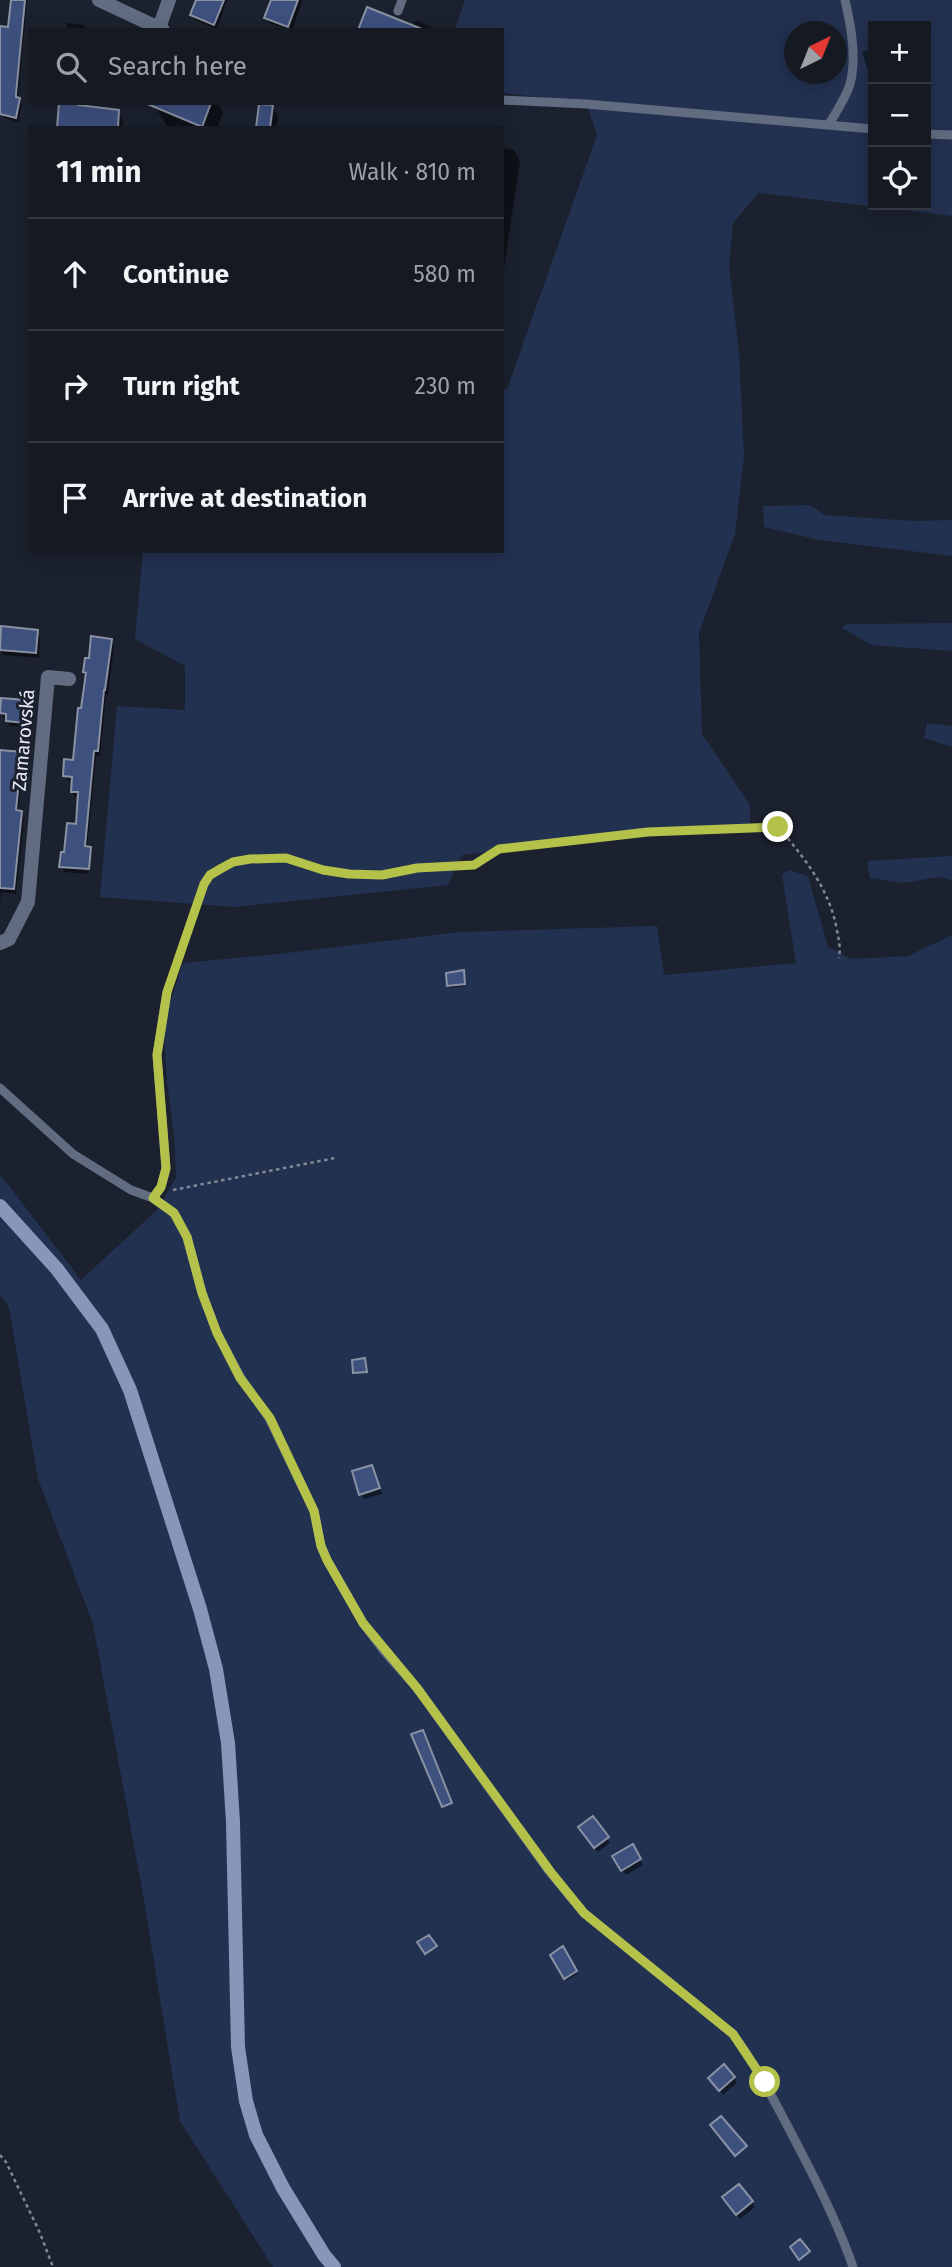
<!DOCTYPE html>
<meta charset="utf-8">
<style>
body{margin:0;font-family:"Fira Sans",sans-serif;background:#1d222a;color:#f1f3f6}
.controls{position:absolute;right:21px;top:21px;display:grid;overflow:hidden;border-radius:0px;box-shadow:0 4px 18px #0003}
.controls button{width:63px;height:63px;display:grid;place-items:center;padding:0;border:0;border-bottom:2px solid #333840;background:#141922;color:#f1f3f6;font:35px sans-serif}
.compass{position:absolute;left:784px;top:21px;width:63px;height:63px;border-radius:50%;background:#141922;box-shadow:0 4px 18px #0003;rotate:43deg}
.stop{position:absolute;width:21px;height:21px;margin:-16px;border:5px solid #b4c24a;border-radius:50%;background:#fff}
.stop.end{background:#b4c24a;border-color:#fff;box-shadow:0 2px 7px #0008}
.list{margin:0;padding:0;list-style:none}
h2{display:flex;justify-content:space-between;align-items:center;height:91px;margin:0;padding:0 28px;font-size:30px}
h2 small{font-size:23px;font-weight:400;color:#9da0a5}
.list li{display:grid;grid-template-columns:46px 1fr auto;gap:21px;align-items:center;box-sizing:border-box;height:112px;padding:0 28px;border-top:2px solid #333840}
.list b{display:block;font-size:26px;white-space:nowrap}
.list em{font-size:23px;font-style:normal;color:#9da0a5}
.icon{flex:none;width:38px;height:38px;fill:none;stroke:currentColor;stroke-width:2;stroke-linecap:round;stroke-linejoin:round}
.map{position:relative;flex:none;width:952px;height:2267px;overflow:hidden}
.search{position:absolute;background:#141922;box-shadow:0 4px 18px #0003;left:28px;top:28px;width:476px;height:77px;display:flex;align-items:center;gap:18px;box-sizing:border-box;padding:0 24px;border-radius:0px;color:#9da0a5;font-size:26px}
.panel{position:absolute;background:#141922;box-shadow:0 4px 18px #0003;left:28px;top:126px;width:476px;height:427px;border-radius:0px}
.map>svg:first-child{display:block}
.green{fill:#233150;fill-rule:evenodd}
.shadow{fill:#0007}
.building{fill:#3d507e;stroke:#8a91a2;stroke-width:2}
.lines{fill:none;stroke-linecap:round;stroke-linejoin:round}
.path{stroke:#838894;stroke-width:2.5;stroke-dasharray:3.5 3.5;stroke-linecap:butt}
.service{stroke:#626c81;stroke-width:9}
.minor{stroke:#626c81;stroke-width:14}
.secondary{stroke:#8797b9;stroke-width:14}
.route{stroke:#b4c24a;stroke-width:9}
.labels{text-anchor:middle;stroke-width:6;stroke-linejoin:round;paint-order:stroke}
.street-label{font-size:19px;fill:#e6eaf4;stroke:#1b212e}
</style>
<div class="map">
<svg width="952" height="2267" viewBox="0 0 952 2267">
<rect width="100%" height="100%" fill="#1b212e"/>
<path class="green" d="M 465,0 L 952,0 L 952,216 L 759,193 L 733,223 L 729,266 L 739,352 L 744,456 L 735,534 L 699,633 L 702,734 L 750,805 L 750,828 L 638,836 L 462,855 L 448,885 L 235,907 L 100,897 L 117,706 L 185,710 L 185,666 L 135,639 L 143,551 L 502,551 L 502,391 L 507,389 L 597,135 L 586,102 L 502,93 L 502,30 L 455,30 ZM 873,26 L 926,26 L 926,205 L 873,205 ZM 794,32 L 836,32 L 836,74 L 794,74 Z
M 811,505 L 824,515 L 914,521 L 952,520 L 952,556 L 819,540 L 764,527 L 763,506 Z
M 952,623 L 952,651 L 871,645 L 842,628 L 847,624 Z
M 927,723 L 952,726 L 952,747 L 924,738 Z
M 952,856 L 952,880 L 939,877 L 903,883 L 870,878 L 867,861 Z
M 789,870 L 808,876 L 828,947 L 851,959 L 908,956 L 952,935 L 952,2267 L 273,2267 L 180,2121 L 142,1889 L 93,1624 L 38,1479 L 9,1308 L 0,1294 L 0,1174 L 81,1280 L 158,1209 L 176,1177 L 174,1134 L 167,1082 L 164,1033 L 169,1006 L 183,963 L 278,954 L 460,932 L 657,926 L 664,975 L 796,963 L 782,875 Z"/>
<path class="shadow" d="M 13,0 L 27,0 L 18,99 L 22,104 L 18,122 L 5,118 L 0,106 L 0,28 L 10,29 Z
M 198,0 L 227,0 L 217,29 L 195,20 L 192,15 Z
M 273,0 L 303,0 L 292,30 L 269,23 L 266,18 Z
M 416,20 L 436,30 L 360,30 L 413,27 Z
M 67,23 L 84,25 L 87,30 L 67,30 Z
M 873,49 L 873,69 L 868,70 L 862,52 Z
M 796,74 L 828,74 L 828,81 L 799,80 Z
M 61,103 L 83,103 L 82,107 L 118,112 L 123,120 L 122,128 L 58,128 Z
M 158,103 L 218,103 L 223,113 L 217,128 L 173,128 L 166,125 L 156,108 Z
M 272,107 L 278,117 L 276,128 L 258,128 Z
M 502,148 L 514,150 L 520,161 L 502,281 Z
M 37,632 L 40,637 L 39,658 L 3,655 L 0,649 Z
M 111,640 L 114,646 L 108,695 L 106,695 L 100,756 L 96,756 L 87,848 L 92,852 L 89,852 L 87,874 L 64,872 L 61,866 L 77,826 L 79,797 L 75,797 L 72,792 L 73,782 L 68,781 L 65,776 L 75,762 L 87,676 L 85,672 L 90,660 Z
M 25,702 L 29,707 L 27,727 L 10,726 L 0,712 L 0,707 Z
M 0,752 L 21,754 L 24,760 L 18,812 L 24,818 L 16,894 L 1,892 L 0,903 Z
M 464,974 L 465,986 L 450,988 L 449,986 Z
M 372,1467 L 382,1494 L 364,1499 L 361,1494 Z
M 583,1833 L 607,1838 L 610,1843 L 598,1852 Z
M 632,1847 L 643,1865 L 626,1875 L 615,1857 Z
M 562,1949 L 577,1974 L 567,1980 L 552,1955 Z
M 734,2078 L 737,2083 L 723,2095 L 714,2083 Z
M 739,2186 L 755,2207 L 740,2219 L 727,2203 Z"/>
<path class="building" d="M 11,0 L 25,0 L 16,94 L 16,97 L 20,98 L 16,118 L 0,114 L 0,26 L 8,27 Z
M 196,0 L 224,0 L 214,25 L 190,15 Z
M 271,0 L 298,0 L 288,27 L 264,18 Z
M 367,7 L 422,29 L 422,30 L 358,30 Z
M 59,103 L 79,103 L 78,105 L 119,110 L 118,128 L 57,128 Z
M 145,103 L 211,103 L 202,127 Z
M 259,104 L 273,105 L 270,128 L 256,128 Z
M 1,626 L 38,630 L 36,653 L 0,650 Z
M 91,636 L 112,639 L 105,690 L 104,690 L 98,751 L 94,751 L 85,846 L 91,847 L 89,869 L 59,867 L 61,852 L 64,852 L 67,823 L 76,824 L 78,792 L 71,792 L 72,777 L 63,776 L 64,759 L 73,760 L 78,708 L 81,708 L 86,673 L 83,672 L 85,658 L 89,658 Z
M 1,698 L 26,700 L 24,723 L 6,721 L 6,714 L 0,713 Z
M 0,750 L 22,752 L 16,810 L 22,811 L 14,889 L 0,888 Z
M 464,970 L 465,984 L 447,986 L 446,973 Z
M 365,1358 L 367,1372 L 353,1373 L 352,1360 Z
M 372,1465 L 380,1488 L 359,1495 L 352,1471 Z
M 423,1730 L 452,1803 L 442,1807 L 411,1734 Z
M 593,1816 L 609,1837 L 594,1848 L 578,1827 Z
M 633,1844 L 641,1859 L 621,1871 L 612,1856 Z
M 429,1935 L 437,1946 L 425,1954 L 417,1942 Z
M 563,1946 L 577,1971 L 564,1979 L 550,1955 Z
M 724,2064 L 735,2077 L 719,2091 L 708,2078 Z
M 721,2116 L 747,2146 L 735,2156 L 710,2125 Z
M 739,2184 L 753,2201 L 736,2215 L 722,2197 Z
M 800,2239 L 810,2251 L 799,2260 L 790,2247 Z"/>
<g class="lines">
<path class="path" d="M 170,979 L 204,884 L 210,875 L 222,868 L 233,862 L 250,859 L 286,858 L 323,870 L 349,874 L 381,875 L 417,868 L 474,865 L 499,849 L 648,832 L 778,827 C 804,857 827,886 836,925 C 838,937 841,946 839,958
M 173,1190 L 335,1158
M 0,2155 L 6,2162 L 40,2233 L 53,2267"/>
<path class="service" d="M 398,11 L 402,0
M 502,100 L 586,104 L 873,129
M 829,124 C 836,112 846,98 850,84 C 857,58 851,26 845,0
M 926,134 L 952,135
M 0,1088 L 73,1154 L 131,1190 L 153,1198 L 174,1213 L 187,1237 L 202,1293 L 217,1333 L 241,1378 L 269,1418 L 314,1511 L 321,1546 L 327,1560 L 363,1623 L 384,1651 L 417,1688 L 549,1871 L 584,1913 L 733,2034 C 760,2071 779,2110 800,2150 C 820,2188 839,2226 853,2267
M 153,1198 L 161,1187 L 166,1169 L 157,1055 L 167,992"/>
<path class="minor" d="M 99,0 L 163,30
M 159,28 L 169,0
M 0,943 L 9,939 L 28,902 L 48,677 L 69,679"/>
<path class="secondary" d="M 0,1206 L 57,1269 L 102,1329 L 130,1390 L 200,1609 L 216,1669 L 228,1743 L 233,1822 L 238,2047 L 246,2101 L 256,2135 L 283,2188 L 324,2255 L 334,2267"/>
</g>
<g class="lines">
<path class="route" d="M 765,2082 L 733,2034 L 584,1913 L 550,1871 L 417,1688 L 363,1623 L 327,1560 L 321,1546 L 314,1511 L 270,1418 L 240,1378 L 217,1333 L 202,1293 L 187,1237 L 174,1213 L 153,1198 L 161,1187 L 166,1168 L 157,1055 L 167,992 L 204,884 L 210,875 L 222,868 L 233,862 L 250,859 L 286,858 L 323,870 L 349,874 L 382,875 L 417,868 L 474,865 L 499,849 L 648,832 L 778,827"/>
</g>
<g class="labels">
<g class="street-label">
<text transform="translate(23 740) rotate(-85)" y="7">Zamarovská</text>
</g>
</g>
</svg>
<div class="controls">
<button>+</button>
<button>−</button>
<button><svg class="icon" aria-label="locate" viewBox="0 0 24 24"><circle cx="12" cy="12" r="6"/><path d="M12 2v4M12 18v4M2 12h4M18 12h4"/></svg></button>
</div>
<svg class="compass" viewBox="-18 -18 36 36"><path d="M0-13l5 13h-10z" fill="#e53935"/><path d="M0 13l5-13h-10z" fill="#9da0a5"/></svg>
<div class="stop" style="left:765px;top:2082px"></div>
<div class="stop end" style="left:778px;top:827px"></div>
<div class="search"><svg class="icon" aria-label="search" viewBox="0 0 24 24"><circle cx="10" cy="10" r="6"/><path d="M15 15l6 6"/></svg>Search here</div>
<section class="panel">
<h2>11 min<small>Walk · 810 m</small></h2>
<ul class="list">
<li><svg class="icon" aria-label="ahead" viewBox="0 0 24 24"><path d="M12 20V5M6 11l6-6 6 6"/></svg><div><b>Continue</b></div><em>580 m</em></li>
<li><svg class="icon" aria-label="right" viewBox="0 0 24 24"><path d="M7 20v-9h11M14 6l5 5-5 5"/></svg><div><b>Turn right</b></div><em>230 m</em></li>
<li><svg class="icon" aria-label="arrive" viewBox="0 0 24 24"><path d="M6 21V4h12l-3 4 3 4H6"/></svg><div><b>Arrive at destination</b></div></li>
</ul>
</section>
</div>
